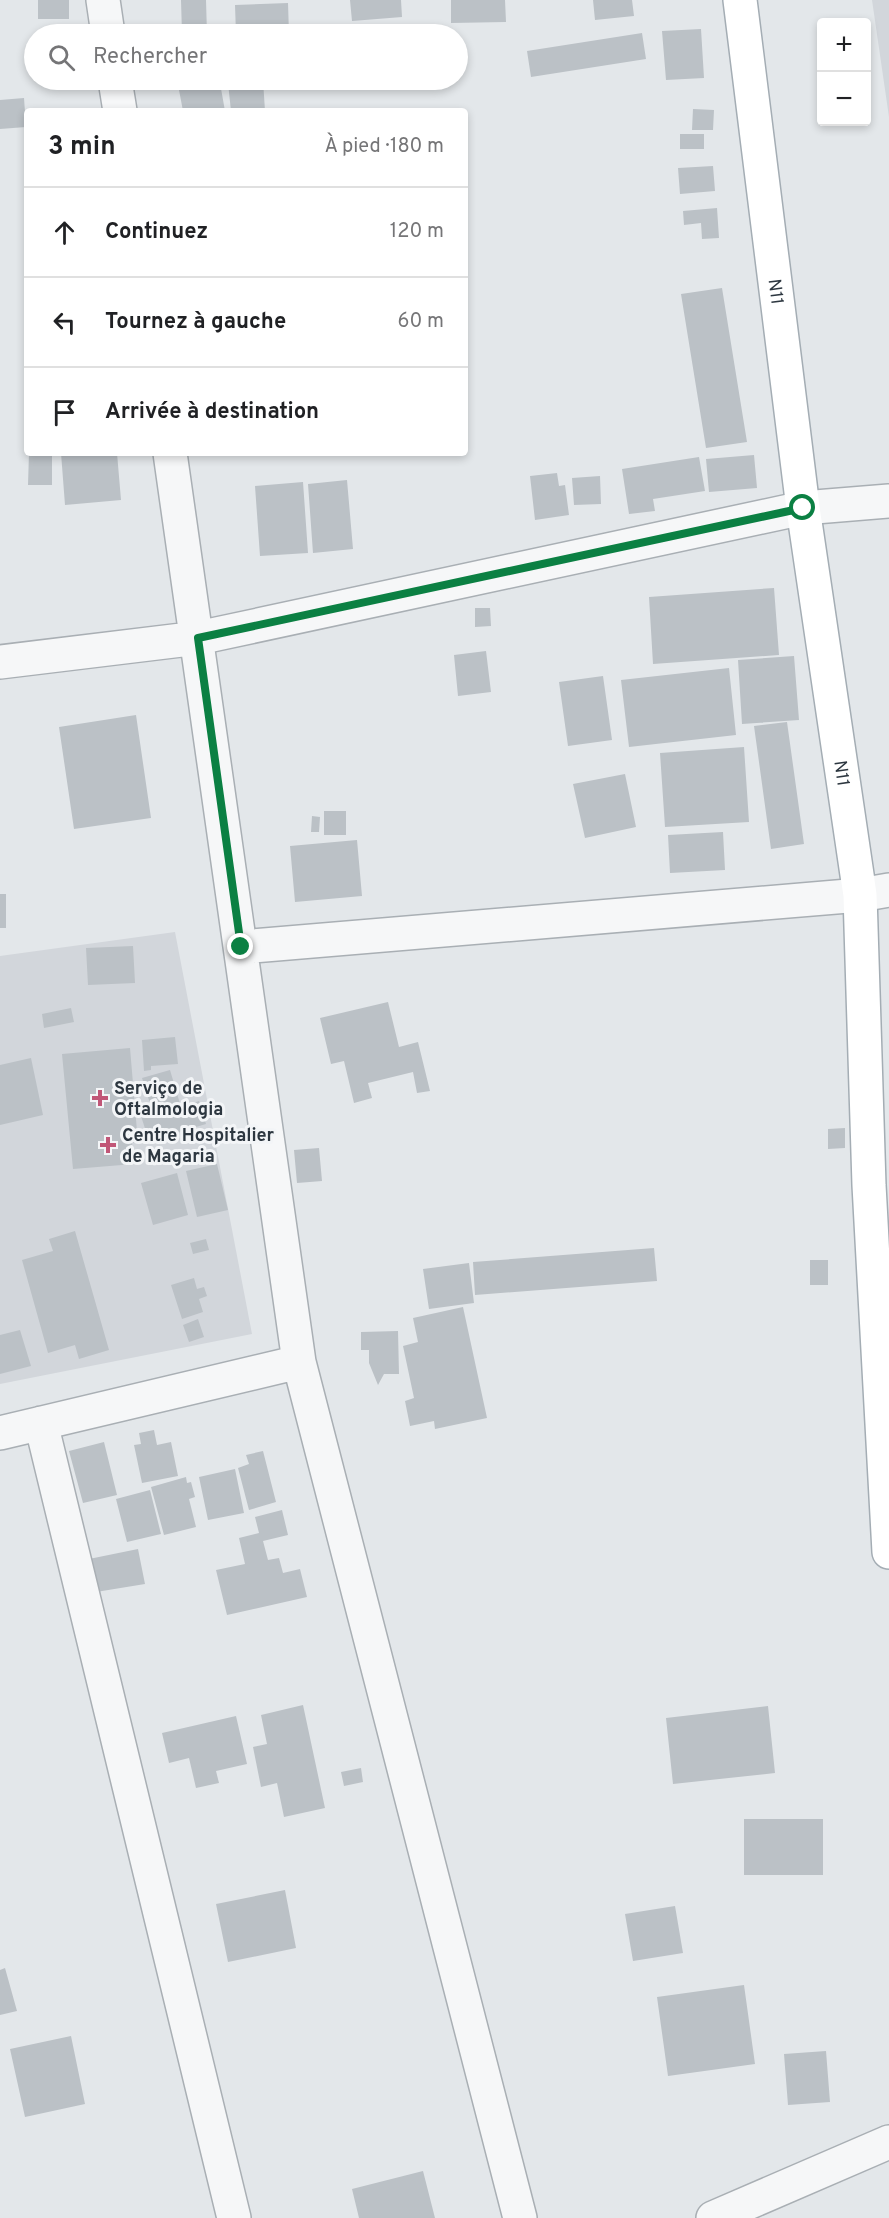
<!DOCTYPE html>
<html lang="fr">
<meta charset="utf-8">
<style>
body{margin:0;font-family:Overpass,sans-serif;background:#f6f6f6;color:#202124}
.controls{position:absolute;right:18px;top:18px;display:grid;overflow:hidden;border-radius:6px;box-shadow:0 3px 9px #0003}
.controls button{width:54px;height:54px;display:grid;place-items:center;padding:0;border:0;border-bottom:2px solid #e0e0e0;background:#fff;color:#202124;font:30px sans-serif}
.stop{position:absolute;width:18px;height:18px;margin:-14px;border:4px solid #0b8043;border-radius:50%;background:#fff}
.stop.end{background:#0b8043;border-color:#fff;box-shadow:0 2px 6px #0008}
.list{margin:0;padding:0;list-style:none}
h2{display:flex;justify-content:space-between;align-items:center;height:78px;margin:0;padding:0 24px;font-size:26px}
h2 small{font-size:20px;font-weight:400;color:#757577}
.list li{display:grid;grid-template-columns:39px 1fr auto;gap:18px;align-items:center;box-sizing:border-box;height:90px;padding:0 24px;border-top:2px solid #e0e0e0}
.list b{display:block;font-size:22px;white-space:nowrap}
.list em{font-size:20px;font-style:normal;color:#757577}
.icon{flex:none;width:33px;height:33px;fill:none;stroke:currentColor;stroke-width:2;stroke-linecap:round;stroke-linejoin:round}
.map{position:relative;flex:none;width:889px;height:2218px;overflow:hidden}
.search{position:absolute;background:#fff;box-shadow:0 3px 9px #0003;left:24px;top:24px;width:444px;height:66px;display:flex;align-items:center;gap:15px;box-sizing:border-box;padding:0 21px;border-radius:33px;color:#757577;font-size:22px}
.panel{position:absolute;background:#fff;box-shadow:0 3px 9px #0003;left:24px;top:108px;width:444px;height:348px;border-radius:6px}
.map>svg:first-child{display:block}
.built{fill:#d2d6db}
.building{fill:#bbc1c6}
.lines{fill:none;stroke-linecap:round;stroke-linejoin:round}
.minor-casing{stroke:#a9afb4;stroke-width:36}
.primary-casing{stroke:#a4adb4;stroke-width:36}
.minor{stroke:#f6f7f8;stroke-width:33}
.primary{stroke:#fff;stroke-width:33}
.route{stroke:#0b8043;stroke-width:8}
.poi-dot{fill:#c15677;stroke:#f3f5f7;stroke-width:2}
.labels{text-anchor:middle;stroke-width:6;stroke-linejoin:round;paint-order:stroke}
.street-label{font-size:18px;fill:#2d3740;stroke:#f3f5f7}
.poi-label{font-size:18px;font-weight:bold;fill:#2d3740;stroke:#f3f5f7;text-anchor:start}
</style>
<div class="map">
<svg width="889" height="2218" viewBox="0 0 889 2218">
<rect width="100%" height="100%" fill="#e3e7ea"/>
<path class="built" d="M 872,0 L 889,0 L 889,117 Z
M 175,932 L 252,1334 L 0,1384 L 0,956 Z"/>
<path class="building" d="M 38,0 L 69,0 L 69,19 L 38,19 Z
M 181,0 L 206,0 L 207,34 L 182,34 Z
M 350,0 L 401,0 L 402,17 L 352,21 Z
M 451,0 L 505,0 L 506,22 L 451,23 Z
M 593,0 L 632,0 L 634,16 L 595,20 Z
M 288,3 L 289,34 L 236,34 L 235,5 Z
M 701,29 L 704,78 L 666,80 L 662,31 Z
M 642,33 L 646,59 L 531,77 L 527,51 Z
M 43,80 L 68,80 L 68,86 L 44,87 Z
M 263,80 L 265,111 L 231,111 L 228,83 Z
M 220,83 L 225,111 L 183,111 L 179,90 Z
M 24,98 L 26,127 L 0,129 L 0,100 Z
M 693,109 L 714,110 L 713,130 L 692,130 Z
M 680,134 L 704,134 L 704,149 L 680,149 Z
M 713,166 L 715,191 L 680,194 L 678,168 Z
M 717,208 L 719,238 L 702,239 L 701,223 L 684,225 L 683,211 Z
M 722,288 L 747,442 L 706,448 L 681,294 Z
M 29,453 L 52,453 L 52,485 L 28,485 Z
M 61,453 L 117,453 L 121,500 L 65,505 Z
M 754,455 L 757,488 L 709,492 L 706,459 Z
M 699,457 L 705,491 L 653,499 L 655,511 L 629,514 L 622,469 Z
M 557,473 L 559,486 L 565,485 L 569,515 L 535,520 L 530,476 Z
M 600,476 L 601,504 L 574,505 L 572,478 Z
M 347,480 L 353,549 L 313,553 L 308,484 Z
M 303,482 L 308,553 L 260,556 L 255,486 Z
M 774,588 L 779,655 L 653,664 L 649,597 Z
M 475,608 L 490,608 L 491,626 L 475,627 Z
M 486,651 L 491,692 L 458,696 L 454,655 Z
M 794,656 L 799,720 L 742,724 L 738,660 Z
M 729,668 L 736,735 L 629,747 L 621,680 Z
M 603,676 L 612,740 L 568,746 L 559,682 Z
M 136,715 L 151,818 L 74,829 L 59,727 Z
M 787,722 L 804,844 L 771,849 L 754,726 Z
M 744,747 L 749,822 L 665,827 L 660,753 Z
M 625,774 L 636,827 L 585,838 L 573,784 Z
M 324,811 L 346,811 L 346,835 L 324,835 Z
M 312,816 L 320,817 L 319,832 L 311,832 Z
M 723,832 L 725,870 L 670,873 L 668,835 Z
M 357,840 L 362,896 L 295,902 L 290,846 Z
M 0,894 L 6,894 L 6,928 L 0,928 Z
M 133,946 L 135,983 L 88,985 L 86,948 Z
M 388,1002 L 399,1047 L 418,1042 L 430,1091 L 417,1093 L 413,1072 L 368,1083 L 372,1098 L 354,1103 L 344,1061 L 331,1064 L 320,1018 Z
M 71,1008 L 74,1022 L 44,1028 L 42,1014 Z
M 175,1037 L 178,1064 L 151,1066 L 151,1070 L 144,1071 L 142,1040 Z
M 130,1048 L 138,1143 L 132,1143 L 134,1164 L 73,1169 L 62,1054 Z
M 31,1058 L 43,1115 L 0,1125 L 0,1065 Z
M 170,1070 L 181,1107 L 199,1101 L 206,1124 L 149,1141 L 141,1116 L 153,1113 L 142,1078 Z
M 845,1128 L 845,1148 L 828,1149 L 828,1129 Z
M 319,1148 L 322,1181 L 297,1183 L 294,1150 Z
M 217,1164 L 228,1210 L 197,1217 L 186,1171 Z
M 177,1173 L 188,1215 L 153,1225 L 141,1183 Z
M 75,1231 L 109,1350 L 79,1359 L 75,1345 L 48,1353 L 22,1260 L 53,1251 L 49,1239 Z
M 206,1239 L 209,1250 L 193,1254 L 190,1243 Z
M 654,1248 L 657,1281 L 475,1295 L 473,1262 Z
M 810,1260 L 828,1260 L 828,1285 L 810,1285 Z
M 469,1263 L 474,1303 L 429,1309 L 423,1269 Z
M 194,1278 L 197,1289 L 204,1287 L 207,1296 L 199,1299 L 203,1312 L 182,1319 L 171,1285 Z
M 463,1307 L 487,1418 L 435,1429 L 434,1421 L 410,1426 L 405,1401 L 414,1398 L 403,1346 L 418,1342 L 413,1318 Z
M 198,1319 L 204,1337 L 189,1342 L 183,1325 Z
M 20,1330 L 31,1366 L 0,1374 L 0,1335 Z
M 398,1331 L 399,1374 L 384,1374 L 378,1385 L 369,1363 L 369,1350 L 361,1350 L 361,1332 Z
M 154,1430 L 157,1445 L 171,1442 L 178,1476 L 142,1483 L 134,1445 L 141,1444 L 139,1433 Z
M 104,1442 L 117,1495 L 83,1503 L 69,1451 Z
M 263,1451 L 276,1502 L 249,1510 L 238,1468 L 249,1464 L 246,1455 Z
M 235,1469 L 244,1513 L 208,1520 L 199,1477 Z
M 186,1477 L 187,1483 L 191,1482 L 195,1497 L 189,1499 L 196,1527 L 164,1535 L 151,1487 Z
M 150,1490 L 161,1534 L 127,1542 L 116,1499 Z
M 282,1510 L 288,1535 L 263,1541 L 268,1560 L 279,1558 L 283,1573 L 300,1569 L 307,1597 L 227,1615 L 216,1570 L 245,1564 L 239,1538 L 259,1533 L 255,1517 Z
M 138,1549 L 145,1584 L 96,1592 L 89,1559 Z
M 303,1705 L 325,1808 L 284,1817 L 277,1783 L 261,1787 L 253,1747 L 267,1744 L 261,1715 Z
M 768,1706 L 775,1773 L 673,1784 L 666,1718 Z
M 236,1716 L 247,1764 L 216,1771 L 219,1783 L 196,1788 L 189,1758 L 169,1763 L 162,1733 Z
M 361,1768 L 363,1782 L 344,1786 L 341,1772 Z
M 744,1819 L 823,1819 L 823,1875 L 744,1875 Z
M 285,1890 L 296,1948 L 228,1962 L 216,1904 Z
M 675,1906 L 683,1953 L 633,1961 L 625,1914 Z
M 5,1968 L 17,2011 L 0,2015 L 0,1970 Z
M 744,1985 L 755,2064 L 668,2076 L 657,1997 Z
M 71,2036 L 85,2104 L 25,2117 L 10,2049 Z
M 826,2051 L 830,2102 L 788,2105 L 784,2054 Z
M 423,2171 L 435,2218 L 359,2218 L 352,2189 Z"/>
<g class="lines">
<defs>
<path id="minor" d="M 103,0 L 108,34
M 115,80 L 120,111
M 170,453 L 299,1362 L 520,2218
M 0,662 L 198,638 L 803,508 L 889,501
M 241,947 L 860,895 L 889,890
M 41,1423 L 234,2218
M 0,1433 L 299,1362
M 713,2218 L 889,2142"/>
<g id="primary">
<path id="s1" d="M 740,0 L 803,508 L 860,895 L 869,1185 L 889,1552"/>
</g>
</defs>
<use href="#minor" class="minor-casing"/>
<use href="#primary" class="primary-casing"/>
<use href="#minor" class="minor"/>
<use href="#primary" class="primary"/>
</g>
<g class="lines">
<path class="route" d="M 241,947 L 198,638 L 803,508"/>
</g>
<g class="poi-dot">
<path d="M97 1089h6v6h6v6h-6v6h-6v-6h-6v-6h6z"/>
<path d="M105 1136h6v6h6v6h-6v6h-6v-6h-6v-6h6z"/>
</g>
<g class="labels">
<g class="street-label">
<text dy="6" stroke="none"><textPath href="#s1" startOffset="294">N11</textPath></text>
<text dy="6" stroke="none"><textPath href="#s1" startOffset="780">N11</textPath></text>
</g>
<g class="poi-label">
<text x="114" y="1094">Serviço de<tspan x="114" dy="21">Oftalmologia</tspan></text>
<text x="122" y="1141">Centre Hospitalier<tspan x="122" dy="21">de Magaria</tspan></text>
</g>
</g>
</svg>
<div class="controls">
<button>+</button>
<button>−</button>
</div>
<div class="stop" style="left:803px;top:508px"></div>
<div class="stop end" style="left:241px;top:947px"></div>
<div class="search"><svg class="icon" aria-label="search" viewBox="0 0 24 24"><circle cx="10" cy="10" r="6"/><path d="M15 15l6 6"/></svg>Rechercher</div>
<section class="panel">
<h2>3 min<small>À pied · 180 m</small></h2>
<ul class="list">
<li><svg class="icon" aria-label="ahead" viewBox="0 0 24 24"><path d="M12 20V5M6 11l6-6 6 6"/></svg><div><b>Continuez</b></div><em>120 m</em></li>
<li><svg class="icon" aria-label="left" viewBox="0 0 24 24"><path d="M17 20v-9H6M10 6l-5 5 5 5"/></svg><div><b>Tournez à gauche</b></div><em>60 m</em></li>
<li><svg class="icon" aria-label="arrive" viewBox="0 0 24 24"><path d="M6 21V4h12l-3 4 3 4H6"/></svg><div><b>Arrivée à destination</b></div></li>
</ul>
</section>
</div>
